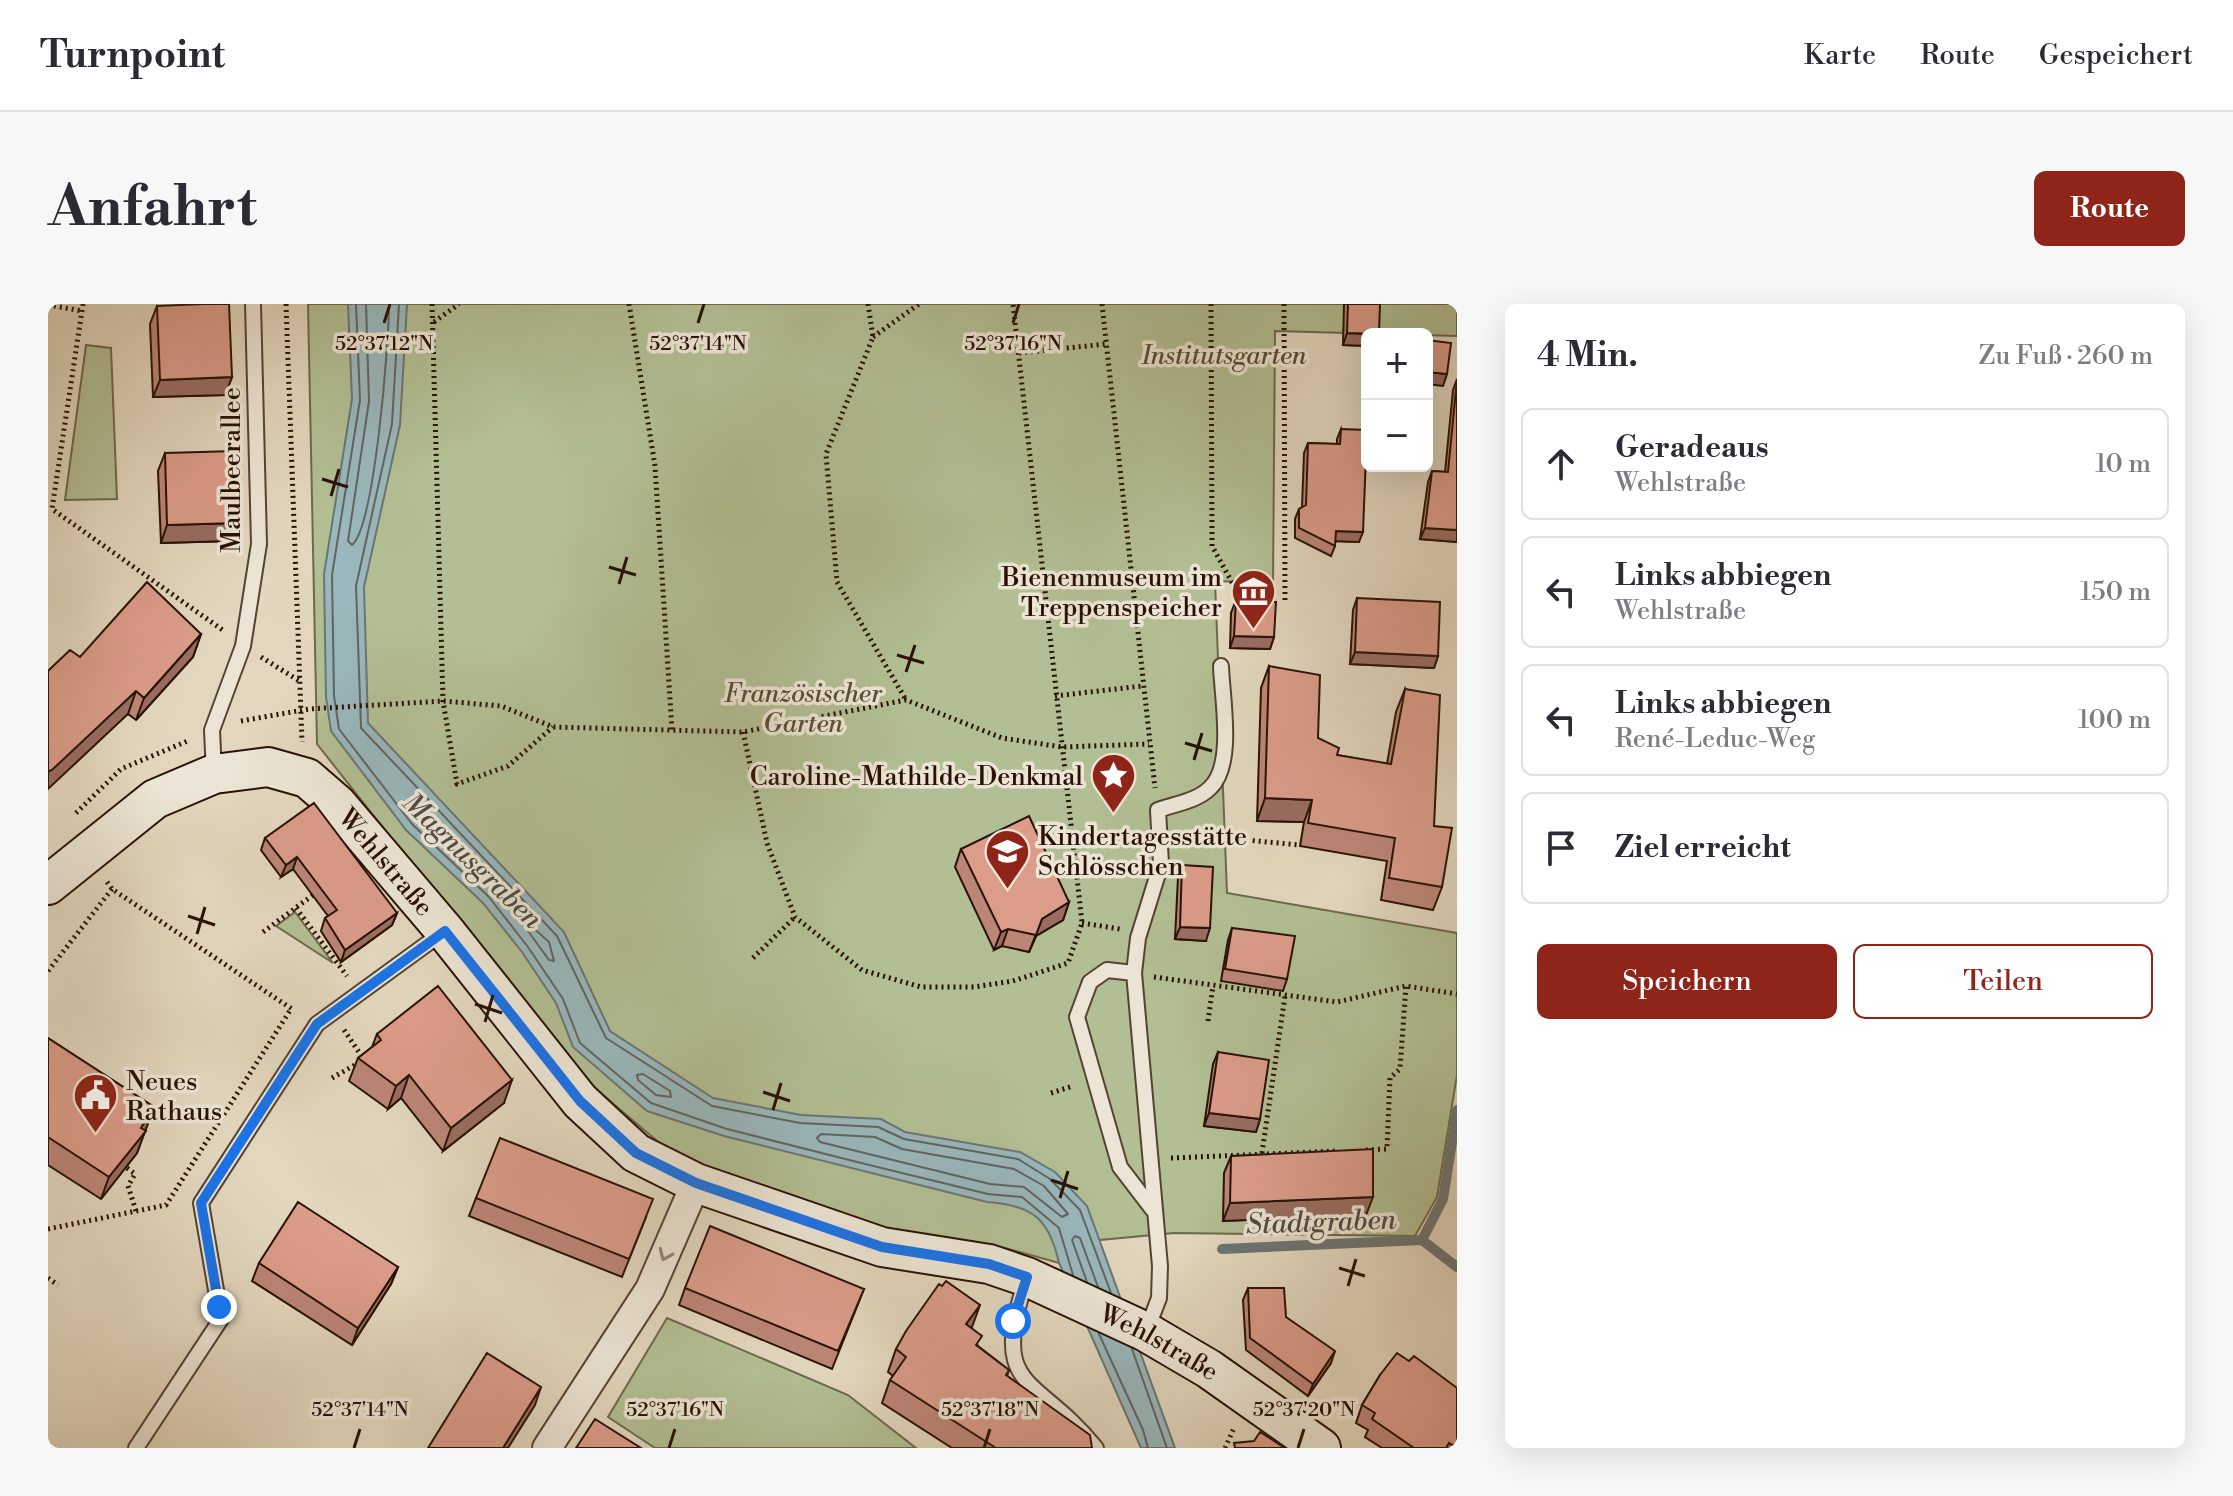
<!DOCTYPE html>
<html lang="de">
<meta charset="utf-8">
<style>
body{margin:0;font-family:"Libre Bodoni",serif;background:#f7f7f7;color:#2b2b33}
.controls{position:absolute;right:24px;top:24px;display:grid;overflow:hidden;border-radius:12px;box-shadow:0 8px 32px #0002}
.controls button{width:72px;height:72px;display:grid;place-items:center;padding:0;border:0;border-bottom:2px solid #e1e1e2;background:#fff;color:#2b2b33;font:40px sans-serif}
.stop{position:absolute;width:24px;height:24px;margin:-18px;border:6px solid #1a73e8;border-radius:50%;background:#fff}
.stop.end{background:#1a73e8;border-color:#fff;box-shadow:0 2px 8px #0008}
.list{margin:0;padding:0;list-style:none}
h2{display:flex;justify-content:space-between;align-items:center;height:104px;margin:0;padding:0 32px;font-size:34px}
h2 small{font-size:26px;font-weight:400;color:#7c7c81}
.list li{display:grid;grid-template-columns:52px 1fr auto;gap:24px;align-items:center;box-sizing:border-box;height:112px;margin:0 16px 16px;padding:0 16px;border:2px solid #e1e1e2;border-radius:12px}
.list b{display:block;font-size:30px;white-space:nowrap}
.list p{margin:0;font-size:26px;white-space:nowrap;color:#7c7c81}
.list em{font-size:26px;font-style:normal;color:#7c7c81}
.actions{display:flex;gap:16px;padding:24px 32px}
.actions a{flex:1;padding:18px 0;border:2px solid #8f2418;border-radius:12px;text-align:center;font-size:28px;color:#8f2418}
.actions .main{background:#8f2418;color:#fff}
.icon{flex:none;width:44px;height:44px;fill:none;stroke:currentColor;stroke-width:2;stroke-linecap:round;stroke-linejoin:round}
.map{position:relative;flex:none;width:1409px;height:1144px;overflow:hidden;border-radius:12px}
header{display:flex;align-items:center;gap:48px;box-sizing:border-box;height:112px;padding:0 40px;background:#fff;border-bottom:2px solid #e1e1e2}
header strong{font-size:38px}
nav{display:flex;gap:44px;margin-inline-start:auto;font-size:28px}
.intro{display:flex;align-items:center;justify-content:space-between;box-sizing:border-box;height:192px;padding:0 48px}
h1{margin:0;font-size:56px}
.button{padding:20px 36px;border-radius:12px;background:#8f2418;color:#fff;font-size:28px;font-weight:700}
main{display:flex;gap:48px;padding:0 48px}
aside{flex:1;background:#fff;border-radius:12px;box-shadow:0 8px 32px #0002}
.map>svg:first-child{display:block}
.green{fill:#b2be93;stroke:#6e684c;stroke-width:2}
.water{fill:#99b7bc;stroke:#6c7573;stroke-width:2}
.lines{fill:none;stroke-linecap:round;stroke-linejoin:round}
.shore{stroke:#616460;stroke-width:2}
.stream{stroke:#6c7573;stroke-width:10}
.lane-casing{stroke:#574333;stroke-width:18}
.street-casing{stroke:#574333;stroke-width:32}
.secondary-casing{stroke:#291205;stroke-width:42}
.path{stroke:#291205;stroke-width:5;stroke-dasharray:2 4;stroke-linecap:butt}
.lane{stroke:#ece5d5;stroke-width:14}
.street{stroke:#ece5d5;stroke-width:28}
.secondary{stroke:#ece5d5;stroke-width:38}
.wall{fill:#bc8677;stroke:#291205;stroke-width:2}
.shaded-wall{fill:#996d61;stroke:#291205;stroke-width:2}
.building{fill:#db9c8a;stroke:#291205;stroke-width:2}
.oneway{stroke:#948677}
.route{stroke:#1a73e8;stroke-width:10}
.ticks{fill:none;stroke:#291205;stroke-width:3}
.labels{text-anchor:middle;stroke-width:7;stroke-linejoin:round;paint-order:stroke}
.park-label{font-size:26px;font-style:italic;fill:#594e37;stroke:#ece5d5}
.street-label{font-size:26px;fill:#291205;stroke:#ece5d5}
.poi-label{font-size:26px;fill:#291205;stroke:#ece5d5;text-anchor:end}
.water-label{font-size:28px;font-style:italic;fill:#504c45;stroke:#ece5d5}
.ticks-label{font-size:20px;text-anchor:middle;fill:#291205;stroke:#ece5d5;stroke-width:7;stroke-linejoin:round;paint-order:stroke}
</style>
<header>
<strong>Turnpoint</strong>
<nav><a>Karte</a><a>Route</a><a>Gespeichert</a></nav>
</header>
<div class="intro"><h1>Anfahrt</h1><a class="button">Route</a></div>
<main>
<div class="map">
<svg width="1409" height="1144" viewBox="0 0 1409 1144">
<rect width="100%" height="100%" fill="#e2d7be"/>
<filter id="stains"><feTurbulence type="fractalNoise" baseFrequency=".0025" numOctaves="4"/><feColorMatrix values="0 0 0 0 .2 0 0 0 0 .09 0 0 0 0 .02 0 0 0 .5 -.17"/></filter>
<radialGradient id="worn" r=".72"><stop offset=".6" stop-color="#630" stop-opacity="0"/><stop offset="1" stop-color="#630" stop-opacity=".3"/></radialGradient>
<path class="green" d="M 260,0 L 1409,0 L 1409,32 L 1227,27 L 1225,279 L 1167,277 L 1179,589 L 1409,629 L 1409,771 L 1389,893 L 1367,932 L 1126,929 L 1052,936 L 1034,955 L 1011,959 L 950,942 L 837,926 L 655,876 L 528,768 L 269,440 Z
M 38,41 L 63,44 L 69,195 L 17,196 Z
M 247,608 L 285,659 L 228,622 Z
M 619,1014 L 800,1091 L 868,1144 L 607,1144 L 560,1113 Z"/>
<path class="water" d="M 300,0 L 359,0 L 352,121 L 316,283 L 320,419 L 516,628 L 562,727 L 665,794 L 753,811 L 833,815 L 857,828 L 972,848 L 1007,868 L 1039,902 L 1127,1144 L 1093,1144 L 1011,959 C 1001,914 984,901 939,898 L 676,832 L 599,807 L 525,743 L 508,699 L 474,648 L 435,599 L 358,526 L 283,427 L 278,393 L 276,270 L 304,95 Z"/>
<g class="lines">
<path class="shore" d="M 308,0 L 312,96 L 284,271 L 286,392 L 291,425 L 364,520 L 441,593 L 480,643 L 515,695 L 532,739 L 603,799 L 679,825 L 809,858 L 940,890 L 974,893 L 1011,924 L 1025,971
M 318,0 L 321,97 L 300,237 L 304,241 C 327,222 341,37 341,0
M 351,0 L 344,120 L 308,282 L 313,424 L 509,632 L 558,734 L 664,802 L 752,819 L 830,823 L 856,835 L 970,855 L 1002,875 L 1032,906 L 1063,989
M 364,497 L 369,497 L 395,526 L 395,531 L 390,531 L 362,502 Z
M 482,621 L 501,638 L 506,657 L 501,656 L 480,627 Z
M 595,770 L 622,787 L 623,793 L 608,791 L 590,776 L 589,771 Z
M 773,830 L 827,833 L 854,845 L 966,865 L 996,882 L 1020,910 L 1014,913 L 976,883 L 942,880 L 772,838 L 769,834 Z
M 1039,978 L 1024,936 L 1027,932 L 1032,934 L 1050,983
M 1051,1030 L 1095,1126 L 1100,1144
M 1084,1045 L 1119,1144"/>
<path class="stream" d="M 1409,806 L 1395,895 L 1374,936 L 1409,963
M 1174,945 L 1374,936"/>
<defs>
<path id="lane" d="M 166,470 L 164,426 L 195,342 L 211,240 L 205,0
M 1086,669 L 1059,666 L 1042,678 L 1029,713 L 1072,863 L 1105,906
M 979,973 C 940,1090 988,1069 1048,1144
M 1098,1028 L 1111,994 L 1112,962 L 1086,669 L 1090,634 L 1113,560 L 1110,506 C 1127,500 1149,497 1162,484 C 1187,461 1174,394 1173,362
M 88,1144 L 173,1015 L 153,899 L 269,720 L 394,629"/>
<path id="street" d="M 499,1144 L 602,985 L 648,879"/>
<g id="secondary">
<path id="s1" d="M 0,581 L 107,495 L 166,470 L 220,463 L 259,474 L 289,500 L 397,627 L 532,797 L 588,849 L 648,879 L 834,943 L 941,960 L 979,973 L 1098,1028 L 1161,1065 L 1273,1144"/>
</g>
</defs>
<use href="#lane" class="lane-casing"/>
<use href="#street" class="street-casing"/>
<use href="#secondary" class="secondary-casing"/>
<path class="path" d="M 35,0 L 4,205 L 176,327
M 238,0 L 254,438
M 384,0 L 395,397 L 409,480 L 460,462 L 505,423
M 581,0 L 607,162 L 624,426
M 820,0 L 825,33 L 778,150 L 789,278 L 858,396
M 1054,0 L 1107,484
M 1163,0 L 1164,242 L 1191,291
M 1236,0 L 1237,300
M 0,1 L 34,7
M 386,18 L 411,0
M 825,33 L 871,0
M 971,49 L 1058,40
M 213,353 L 253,378
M 1007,392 L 1094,382
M 193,417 L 261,405 L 395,397 L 453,402 L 505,423 L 695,428 L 858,396 L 954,434 L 1014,443 L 1101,440
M 695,428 L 719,539 L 747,613 L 814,666 L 873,683 L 926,683 L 965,677 L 1020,659 L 1034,619 L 965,0
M 28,509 L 73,465 L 142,436
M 1133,530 L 1252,541
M 59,578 L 64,585 L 244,705
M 248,604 L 299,672
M 1034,619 L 1072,625
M 215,628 L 265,591
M 705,654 L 747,613
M 0,667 L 64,585
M 1106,673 L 1289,698 L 1358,682 L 1409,690
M 1160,717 L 1165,682
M 296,726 L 315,754
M 284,774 L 312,758
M 1003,789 L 1025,782
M 1318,846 L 1339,845 L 1342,774 L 1352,765 L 1358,682
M 1214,849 L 1237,692
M 1123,854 L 1289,847
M 79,864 L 87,870 L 80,882 L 88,907
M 0,925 L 118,901 L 243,705
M 0,974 L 10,981
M 1177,1144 L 1186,1124"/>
<use href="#lane" class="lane"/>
<use href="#street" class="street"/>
<use href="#secondary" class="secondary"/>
</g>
<path class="wall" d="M 1296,0 L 1332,0 L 1319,30 L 1319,42 L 1295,41 Z
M 109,2 L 184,73 L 177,91 L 105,93 L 102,20 Z
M 1409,75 L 1409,238 L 1372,235 L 1380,178 L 1384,167 L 1397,168 L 1405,86 Z
M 1293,125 L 1311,238 L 1287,237 L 1287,242 L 1283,252 L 1247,234 L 1247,215 L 1251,205 L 1254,203 L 1256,149 L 1260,139 L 1289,140 L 1289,135 Z
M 117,149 L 183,237 L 113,239 L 110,167 Z
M 1309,294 L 1390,352 L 1386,364 L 1302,360 L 1305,306 Z
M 1188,296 L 1226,333 L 1222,345 L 1182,344 L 1183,309 Z
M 153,330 L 145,353 L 88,416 L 80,410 L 32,353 Z
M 1221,362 L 1270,434 L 1289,451 L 1339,460 L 1348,408 L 1357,385 L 1386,522 L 1394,583 L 1385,606 L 1333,596 L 1339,557 L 1252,542 L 1256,518 L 1209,517 L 1213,384 Z
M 217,534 L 349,609 L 344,621 L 293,658 L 273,627 L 277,614 L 280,612 L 245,565 L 233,573 L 213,546 Z
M 913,545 L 1021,598 L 1015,616 L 988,632 L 981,648 L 954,642 L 946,646 L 907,563 Z
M 1134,561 L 1158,637 L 1127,635 L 1130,573 Z
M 1184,624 L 1239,675 L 1235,687 L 1173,677 L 1180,636 Z
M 329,730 L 456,799 L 395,847 L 353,794 L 340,805 L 301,777 L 310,754 L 324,743 Z
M 0,734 L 106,803 L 89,849 L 53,895 L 0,861 Z
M 1170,748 L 1212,815 L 1208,828 L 1156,822 L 1165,760 Z
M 1183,852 L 1318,911 L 1175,917 L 1176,869 Z
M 428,894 L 598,913 L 574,973 L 421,912 Z
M 211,959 L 350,963 L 343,980 L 304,1041 L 204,977 Z
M 637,984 L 816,985 L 784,1065 L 631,1001 Z
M 1200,984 L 1238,1013 L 1283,1059 L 1260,1092 L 1198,1046 L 1195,996 Z
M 923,1024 L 930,1042 L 961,1066 L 959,1072 L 1044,1144 L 904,1144 L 834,1099 L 842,1076 L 845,1072 L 840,1068 L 848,1045 Z
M 1332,1071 L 1409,1144 L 1334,1144 L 1317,1133 L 1320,1126 L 1308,1119 L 1314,1101 Z"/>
<path class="shaded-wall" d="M 1299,29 L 1319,30 L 1319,42 L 1295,41 Z
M 1379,68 L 1399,70 L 1395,82 L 1379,80 Z
M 184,73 L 177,91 L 105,93 L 112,76 Z
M 189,219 L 183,237 L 113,239 L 119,221 Z
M 1377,224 L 1409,226 L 1409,238 L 1372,235 Z
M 1288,227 L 1315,228 L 1311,238 L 1284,237 Z
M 153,330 L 145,353 L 88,416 L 96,394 Z
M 1186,332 L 1226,333 L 1222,345 L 1182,344 Z
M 1307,348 L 1390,352 L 1386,364 L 1302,360 Z
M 88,387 L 80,410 L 0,485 L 0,468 Z
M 1217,494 L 1264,496 L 1256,518 L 1209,517 Z
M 249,553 L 245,565 L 233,573 L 238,561 Z
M 1021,598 L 1015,616 L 988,632 L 981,648 L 994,615 Z
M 349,609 L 344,621 L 293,658 L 297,646 Z
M 1132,623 L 1162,624 L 1158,637 L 1127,635 Z
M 960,625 L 954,642 L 946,646 L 953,628 Z
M 361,771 L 353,794 L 340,805 L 348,782 Z
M 464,776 L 456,799 L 395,847 L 403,824 Z
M 106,803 L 89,849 L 53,895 L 61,873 Z
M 1161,809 L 1212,815 L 1208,828 L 1156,822 Z
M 1325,893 L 1318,911 L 1175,917 L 1182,899 Z
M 350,963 L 343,980 L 304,1041 L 310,1024 Z
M 932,1001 L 924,1023 L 910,1043 L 918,1020 Z
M 1287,1047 L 1283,1059 L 1260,1092 L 1265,1080 Z
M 493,1083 L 487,1101 L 460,1144 L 455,1144 Z"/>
<path class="building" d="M 156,0 L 181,0 L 184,73 L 112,76 L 109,2 Z
M 1300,0 L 1332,0 L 1331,30 L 1299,29 Z
M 1379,36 L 1403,39 L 1399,70 L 1379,68 Z
M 1409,76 L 1409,226 L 1377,224 L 1384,167 L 1400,168 Z
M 1293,125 L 1319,126 L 1315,228 L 1288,227 L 1287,242 L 1251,224 L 1251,205 L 1258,201 L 1260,139 L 1292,140 Z
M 187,147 L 189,219 L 119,221 L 117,149 Z
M 99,278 L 153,330 L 96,394 L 88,387 L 5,465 L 0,468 L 0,367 L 22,346 L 32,353 Z
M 1309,294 L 1392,298 L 1390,352 L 1307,348 Z
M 1188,296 L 1228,298 L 1226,333 L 1186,332 Z
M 1221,362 L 1272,371 L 1270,434 L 1291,444 L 1289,451 L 1343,460 L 1357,385 L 1392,391 L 1386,522 L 1404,524 L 1394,583 L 1341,574 L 1347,534 L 1260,519 L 1264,496 L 1217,494 Z
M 266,499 L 349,609 L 297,646 L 277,614 L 289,606 L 249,553 L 238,561 L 217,534 Z
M 981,512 L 1021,598 L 994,615 L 988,631 L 960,625 L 953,628 L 913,545 Z
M 1134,561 L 1165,563 L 1162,624 L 1132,623 Z
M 1184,624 L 1247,632 L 1239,675 L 1177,665 Z
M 390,682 L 464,776 L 403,824 L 361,771 L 348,782 L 310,754 L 333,736 L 329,730 Z
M 0,734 L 106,803 L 93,824 L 98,827 L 61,873 L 0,833 Z
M 1170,748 L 1221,756 L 1212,815 L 1161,809 Z
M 452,834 L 605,895 L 581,955 L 428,894 Z
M 1325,845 L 1325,893 L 1182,899 L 1183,852 Z
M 250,898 L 350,963 L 310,1024 L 211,959 Z
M 662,922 L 816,985 L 790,1047 L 637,984 Z
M 898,977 L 932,1001 L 918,1020 L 934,1032 L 928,1041 L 961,1066 L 958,1071 L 1042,1131 L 1044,1144 L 948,1144 L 842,1076 L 858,1053 L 848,1045 L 858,1027 L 891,980 L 894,982 Z
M 1200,984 L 1236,984 L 1238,1013 L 1287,1047 L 1265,1080 L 1202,1034 Z
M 439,1049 L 493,1083 L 455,1144 L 380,1144 Z
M 1349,1049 L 1361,1057 L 1366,1052 L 1409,1084 L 1409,1144 L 1401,1139 L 1398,1144 L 1366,1144 L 1324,1115 L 1327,1109 L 1314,1101 L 1332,1071 Z
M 547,1115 L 593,1144 L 528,1144 Z
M 1212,1128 L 1237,1144 L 1187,1144 L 1186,1139 L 1206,1137 Z"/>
<defs><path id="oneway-chevron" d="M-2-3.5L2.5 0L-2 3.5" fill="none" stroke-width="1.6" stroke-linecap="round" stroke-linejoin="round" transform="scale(2)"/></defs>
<use class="oneway" href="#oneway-chevron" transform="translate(617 951) rotate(114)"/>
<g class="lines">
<path class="route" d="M 171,1003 L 153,899 L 269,720 L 397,627 L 532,797 L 588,849 L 648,879 L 834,943 L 941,960 L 979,973 L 965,1017"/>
</g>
<path class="ticks" d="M 336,19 L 342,0M 650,19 L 656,0M 965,19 L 971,0M 274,175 L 300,183M 283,192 L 291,165M 561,263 L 588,271M 571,280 L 579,253M 849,351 L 876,359M 858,368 L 867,341M 1137,439 L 1164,447M 1146,456 L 1154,429M 140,612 L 167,621M 149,630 L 157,603M 427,700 L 454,709M 437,718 L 445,691M 715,788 L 742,797M 725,806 L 733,779M 1003,876 L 1030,885M 1012,894 L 1020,867M 1291,964 L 1317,972M 1300,982 L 1308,955M 306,1144 L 312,1125M 621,1144 L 627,1125M 936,1144 L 942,1125M 1250,1144 L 1256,1125"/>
<defs>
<symbol id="museum-pin" viewBox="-11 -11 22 30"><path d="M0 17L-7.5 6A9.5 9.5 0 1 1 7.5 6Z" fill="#8f2418" stroke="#ece5d5"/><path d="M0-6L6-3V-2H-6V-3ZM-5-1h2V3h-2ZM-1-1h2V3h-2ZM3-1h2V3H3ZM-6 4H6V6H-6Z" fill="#fff"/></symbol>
<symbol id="sight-pin" viewBox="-11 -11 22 30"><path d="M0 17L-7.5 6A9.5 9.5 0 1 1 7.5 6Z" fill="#8f2418" stroke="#ece5d5"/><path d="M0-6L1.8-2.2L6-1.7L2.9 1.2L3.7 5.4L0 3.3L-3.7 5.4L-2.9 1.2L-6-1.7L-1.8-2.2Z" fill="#fff"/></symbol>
<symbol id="school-pin" viewBox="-11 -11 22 30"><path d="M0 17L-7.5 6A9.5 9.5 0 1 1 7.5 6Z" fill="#8f2418" stroke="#ece5d5"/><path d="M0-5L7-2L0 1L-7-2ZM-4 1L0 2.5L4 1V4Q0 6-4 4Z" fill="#fff"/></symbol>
<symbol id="civic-pin" viewBox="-11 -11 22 30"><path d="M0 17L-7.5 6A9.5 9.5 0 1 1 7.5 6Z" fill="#8f2418" stroke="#ece5d5"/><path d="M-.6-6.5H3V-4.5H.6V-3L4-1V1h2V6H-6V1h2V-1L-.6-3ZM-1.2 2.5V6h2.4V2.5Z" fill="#fff"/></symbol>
</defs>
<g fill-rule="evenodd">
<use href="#museum-pin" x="1180" y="262" width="51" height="69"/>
<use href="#sight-pin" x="1040" y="446" width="51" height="69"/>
<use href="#school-pin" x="934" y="522" width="51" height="69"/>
<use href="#civic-pin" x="22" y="766" width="51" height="69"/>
</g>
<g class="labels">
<g class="park-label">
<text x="1176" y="60">Institutsgarten</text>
<text x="755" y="398">Französischer<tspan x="755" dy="30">Garten</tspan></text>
</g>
<g class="street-label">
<text transform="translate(183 166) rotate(-90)" y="9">Maulbeerallee</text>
<text dy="9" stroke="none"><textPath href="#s1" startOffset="412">Wehlstraße</textPath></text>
<text dy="9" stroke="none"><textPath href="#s1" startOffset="1356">Wehlstraße</textPath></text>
</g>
<g class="poi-label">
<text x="1174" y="282">Bienenmuseum im<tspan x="1174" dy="30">Treppenspeicher</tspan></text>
<text x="1035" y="481">Caroline-Mathilde-Denkmal</text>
<text x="990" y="541" text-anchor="start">Kindertagesstätte<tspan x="990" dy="30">Schlösschen</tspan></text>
<text x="78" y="786" text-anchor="start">Neues<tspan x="78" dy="30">Rathaus</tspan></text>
</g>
<g class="water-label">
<text transform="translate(425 556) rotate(44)" y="10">Magnusgraben</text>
<text transform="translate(1273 917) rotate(-2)" y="10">Stadtgraben</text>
</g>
</g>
<g class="ticks-label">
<text x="336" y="46">52°37'12"N</text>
<text x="650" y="46">52°37'14"N</text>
<text x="965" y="46">52°37'16"N</text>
<text x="312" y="1112">52°37'14"N</text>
<text x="627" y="1112">52°37'16"N</text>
<text x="942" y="1112">52°37'18"N</text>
<text x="1256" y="1112">52°37'20"N</text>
</g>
<rect width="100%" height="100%" filter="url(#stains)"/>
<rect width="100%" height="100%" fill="url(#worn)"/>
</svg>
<div class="controls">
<button>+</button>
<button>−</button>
</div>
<div class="stop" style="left:965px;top:1017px"></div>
<div class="stop end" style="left:171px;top:1003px"></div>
</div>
<aside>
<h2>4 Min.<small>Zu Fuß · 260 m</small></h2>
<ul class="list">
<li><svg class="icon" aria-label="ahead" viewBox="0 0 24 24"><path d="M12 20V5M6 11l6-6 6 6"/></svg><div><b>Geradeaus</b><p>Wehlstraße</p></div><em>10 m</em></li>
<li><svg class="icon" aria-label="left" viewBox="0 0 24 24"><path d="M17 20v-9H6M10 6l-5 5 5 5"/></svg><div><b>Links abbiegen</b><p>Wehlstraße</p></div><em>150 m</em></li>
<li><svg class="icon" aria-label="left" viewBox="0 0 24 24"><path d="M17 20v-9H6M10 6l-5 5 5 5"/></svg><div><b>Links abbiegen</b><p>René-Leduc-Weg</p></div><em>100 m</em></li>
<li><svg class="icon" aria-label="arrive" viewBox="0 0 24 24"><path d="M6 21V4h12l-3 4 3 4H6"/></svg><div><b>Ziel erreicht</b></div></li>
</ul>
<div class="actions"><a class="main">Speichern</a><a>Teilen</a></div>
</aside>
</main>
